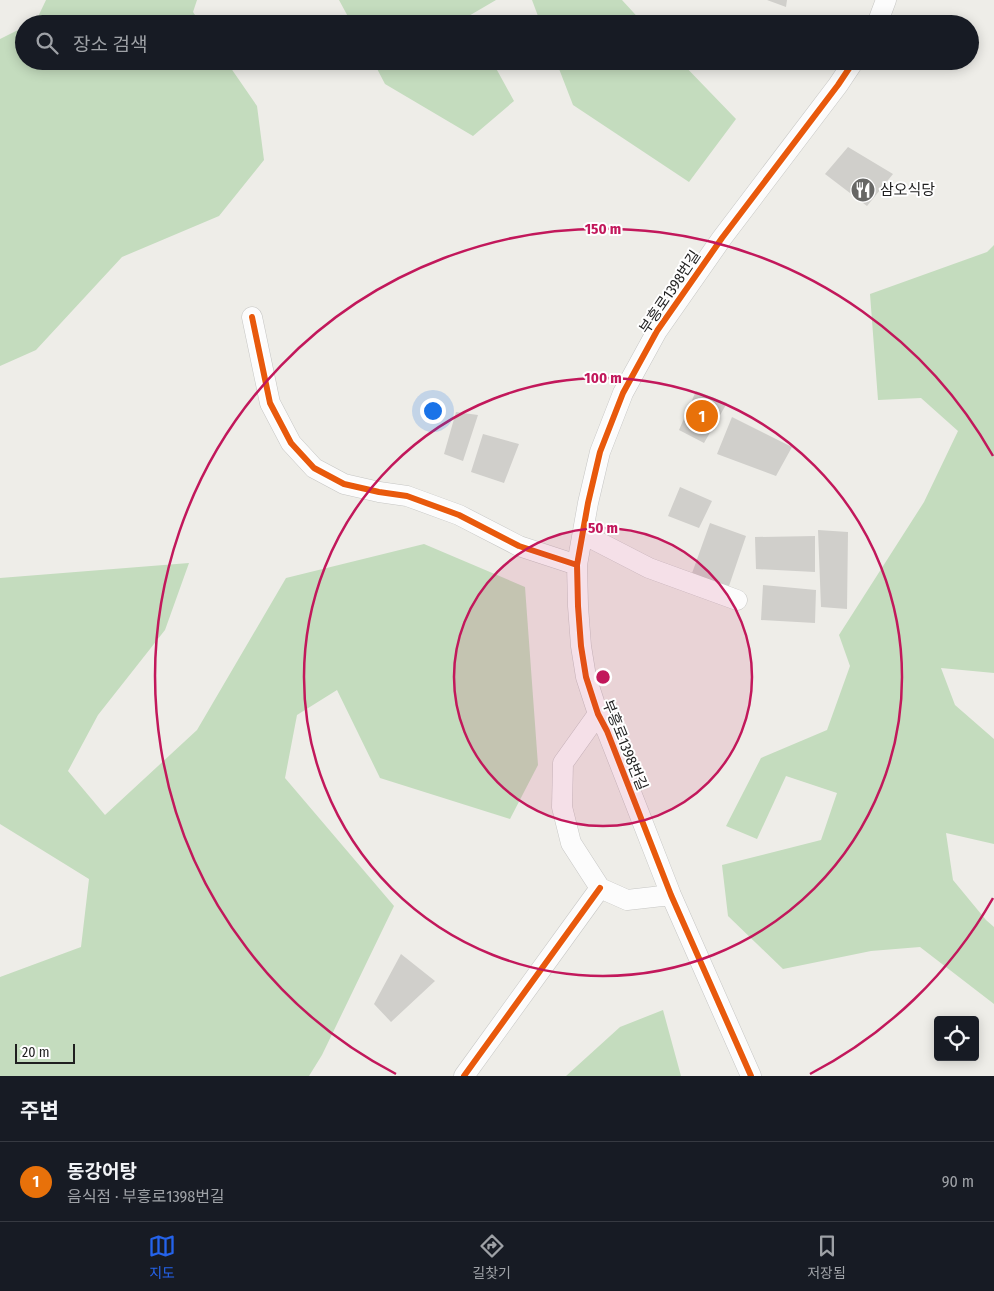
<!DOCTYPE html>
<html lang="ko">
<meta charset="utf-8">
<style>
body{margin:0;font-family:"Fira Sans Condensed","Noto Sans KR",sans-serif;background:#20242c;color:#f1f3f6}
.controls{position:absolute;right:15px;bottom:15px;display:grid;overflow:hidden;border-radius:5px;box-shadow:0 2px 12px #0003}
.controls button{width:45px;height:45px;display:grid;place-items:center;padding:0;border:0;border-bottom:1px solid #363941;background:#171b24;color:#f1f3f6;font:25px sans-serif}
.scale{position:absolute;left:15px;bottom:12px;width:60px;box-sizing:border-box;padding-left:5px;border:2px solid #1f1f1f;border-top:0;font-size:14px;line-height:18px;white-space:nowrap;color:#1f1f1f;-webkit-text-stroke:4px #fff;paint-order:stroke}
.you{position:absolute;left:432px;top:410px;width:18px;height:18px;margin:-12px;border:4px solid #fff;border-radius:50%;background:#1a73e8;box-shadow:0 0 0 8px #1a73e833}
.badge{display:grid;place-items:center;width:32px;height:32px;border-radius:50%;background:#2563eb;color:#fff;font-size:16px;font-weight:700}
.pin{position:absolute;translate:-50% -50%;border:2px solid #fff;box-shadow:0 1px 5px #0006}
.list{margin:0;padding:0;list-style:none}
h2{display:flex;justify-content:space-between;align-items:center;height:65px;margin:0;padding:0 20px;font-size:21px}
h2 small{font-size:16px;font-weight:400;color:#9ea1a6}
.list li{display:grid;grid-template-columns:32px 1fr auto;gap:15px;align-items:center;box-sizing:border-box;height:80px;padding:0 20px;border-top:1px solid #363941}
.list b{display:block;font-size:19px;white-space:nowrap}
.list p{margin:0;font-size:16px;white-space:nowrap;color:#9ea1a6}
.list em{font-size:16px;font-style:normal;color:#9ea1a6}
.icon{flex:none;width:28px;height:28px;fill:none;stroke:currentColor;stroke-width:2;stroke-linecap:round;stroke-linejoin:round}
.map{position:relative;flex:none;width:994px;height:1076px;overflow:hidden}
.search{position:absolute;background:#171b24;box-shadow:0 2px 12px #0003;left:15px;right:15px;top:15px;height:55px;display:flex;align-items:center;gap:12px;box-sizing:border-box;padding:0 18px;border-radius:28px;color:#9ea1a6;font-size:19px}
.sheet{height:145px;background:#171b24}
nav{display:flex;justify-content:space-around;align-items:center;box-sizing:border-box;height:70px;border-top:1px solid #363941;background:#171b24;font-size:14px;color:#9ea1a6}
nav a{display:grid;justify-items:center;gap:2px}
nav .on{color:#2563eb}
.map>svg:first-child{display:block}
.forest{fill:#c4dcbe}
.building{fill:#d0cfcb}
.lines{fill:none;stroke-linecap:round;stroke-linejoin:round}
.minor-casing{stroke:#c6c6c4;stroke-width:21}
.minor{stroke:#fcfcfc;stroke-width:20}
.cycleway-casing{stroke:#fff;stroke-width:9}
.cycleway{stroke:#e8590c;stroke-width:6}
.ring{fill:none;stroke:#c2185b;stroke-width:2.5}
.labels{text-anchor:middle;stroke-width:4;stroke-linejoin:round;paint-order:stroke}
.poi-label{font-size:15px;fill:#1f1f1f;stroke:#fff;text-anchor:start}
.street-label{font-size:15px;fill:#1f1f1f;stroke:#fff}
.centre{fill:#c2185b;stroke:#fff;stroke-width:2.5}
.ring-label{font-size:15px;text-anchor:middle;font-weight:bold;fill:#c2185b;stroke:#fff;stroke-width:4;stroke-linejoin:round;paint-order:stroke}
</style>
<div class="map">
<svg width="994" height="1076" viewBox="0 0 994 1076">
<rect width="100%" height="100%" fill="#eeede8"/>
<path class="forest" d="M 46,0 L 197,0 L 193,12 L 201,24 L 31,24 L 36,21 Z
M 339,0 L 496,0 L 467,17 L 471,24 L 352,24 Z
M 532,0 L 622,0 L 644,24 L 541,24 Z
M 24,27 L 24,61 L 226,61 L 257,106 L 264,160 L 219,216 L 122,257 L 36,350 L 0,366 L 0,39 Z
M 373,61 L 492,61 L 514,101 L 473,136 L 385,84 Z
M 556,61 L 680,61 L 736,119 L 689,182 L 573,105 Z
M 994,245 L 994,673 L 941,668 L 955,705 L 994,739 L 994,844 L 946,833 L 953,880 L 986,920 L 994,927 L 994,1004 L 920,947 L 871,951 L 783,969 L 728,916 L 722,865 L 821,840 L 837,793 L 786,776 L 757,839 L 726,826 L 761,758 L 827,730 L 850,666 L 839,635 L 924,502 L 958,431 L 921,398 L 878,400 L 870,294 L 987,252 Z
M 424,544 L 525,587 L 538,765 L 510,819 L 380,778 L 337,690 L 297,715 L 285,778 L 394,906 L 322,1055 L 309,1076 L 0,1076 L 0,977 L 81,947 L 89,879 L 0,824 L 0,578 L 189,563 L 165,630 L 98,715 L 68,771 L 105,815 L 197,730 L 286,578 Z
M 663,1010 L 681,1076 L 566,1076 L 620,1027 Z"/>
<path class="building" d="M 767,0 L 787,0 L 786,7 Z
M 848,147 L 893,174 L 867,206 L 825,174 Z
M 696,391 L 727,403 L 704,443 L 679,430 Z
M 456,412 L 478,415 L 463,461 L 444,454 Z
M 732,417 L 792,447 L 776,476 L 717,454 Z
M 483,434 L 519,444 L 504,483 L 471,472 Z
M 680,487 L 712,501 L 699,528 L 668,516 Z
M 710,523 L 746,536 L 729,586 L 691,576 Z
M 818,530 L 848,532 L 847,609 L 821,607 Z
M 815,536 L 815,572 L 756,569 L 755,537 Z
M 763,585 L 816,590 L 815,623 L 761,620 Z
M 401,954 L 435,981 L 391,1022 L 374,1004 Z"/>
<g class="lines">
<defs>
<path id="minor" d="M 877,24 L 886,0
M 252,317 L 270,403 L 291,443 L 314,468 L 344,484 L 379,492 L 407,496 L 459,515 L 519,546 L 577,565
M 583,534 L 649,568 L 737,600
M 598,714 L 563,763 L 562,807 L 571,843 L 600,888 L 627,900 L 671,895
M 464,1076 L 600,888
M 751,1076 L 671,895 L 607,731 L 598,714 L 586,677 L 581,646 L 578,606 L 577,565 L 588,503 L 600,452 L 623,393 L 657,331 L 722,238 L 838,85 L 854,61"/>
</defs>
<use href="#minor" class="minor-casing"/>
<use href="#minor" class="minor"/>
<defs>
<path id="cycleway" d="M 252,317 L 270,403 L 291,443 L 314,468 L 344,484 L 379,492 L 407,496 L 459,515 L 519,546 L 577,565
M 464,1076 L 600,888
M 751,1076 L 671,895 L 607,731 L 598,714 L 586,677 L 581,646 L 578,606 L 577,565 L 588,503 L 600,452 L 623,393 L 657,331 L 722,238 L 838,85 L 854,61"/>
</defs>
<use href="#cycleway" class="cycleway-casing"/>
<use href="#cycleway" class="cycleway"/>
</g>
<circle cx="603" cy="677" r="149" fill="#c2185b" fill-opacity=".12"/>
<g class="ring">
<circle cx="603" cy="677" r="149"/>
<circle cx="603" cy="677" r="299"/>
<path d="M993 898A448 448 0 0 1 810 1074M396 1074A448 448 0 1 1 993 456"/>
</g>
<defs>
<symbol id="restaurant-disc" viewBox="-11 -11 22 22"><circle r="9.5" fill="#676765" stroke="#fff"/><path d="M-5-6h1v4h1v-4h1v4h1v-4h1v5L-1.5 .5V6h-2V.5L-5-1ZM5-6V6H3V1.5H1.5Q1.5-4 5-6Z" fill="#fff"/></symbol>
</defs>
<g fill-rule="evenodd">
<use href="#restaurant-disc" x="849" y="176" width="28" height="28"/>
</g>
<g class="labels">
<g class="poi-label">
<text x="880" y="195">삼오식당</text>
</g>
<g class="street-label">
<text transform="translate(670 292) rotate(-56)" y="5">부흥로1398번길</text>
<text transform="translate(625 745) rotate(68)" y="5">부흥로1398번길</text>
</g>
</g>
<circle cx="603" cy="677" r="8" class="centre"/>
<g class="ring-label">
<text x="603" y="234">150 m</text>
<text x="603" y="383">100 m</text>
<text x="603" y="533">50 m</text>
</g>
</svg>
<div class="controls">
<button><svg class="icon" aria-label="locate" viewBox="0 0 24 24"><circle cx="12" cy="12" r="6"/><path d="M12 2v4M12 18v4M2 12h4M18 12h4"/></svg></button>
</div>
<div class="scale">20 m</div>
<div class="you"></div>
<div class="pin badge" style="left:702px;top:416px;background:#e8710a">1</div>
<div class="search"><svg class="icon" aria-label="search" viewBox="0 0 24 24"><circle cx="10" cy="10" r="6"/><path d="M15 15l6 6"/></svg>장소 검색</div>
</div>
<section class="sheet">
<h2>주변<small></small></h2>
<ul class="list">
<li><span class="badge" style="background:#e8710a">1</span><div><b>동강어탕</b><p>음식점 · 부흥로1398번길</p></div><em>90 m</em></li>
</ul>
</section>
<nav>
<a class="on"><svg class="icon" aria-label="map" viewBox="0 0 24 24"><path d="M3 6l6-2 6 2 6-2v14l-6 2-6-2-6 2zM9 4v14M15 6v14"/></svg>지도</a>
<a><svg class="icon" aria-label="directions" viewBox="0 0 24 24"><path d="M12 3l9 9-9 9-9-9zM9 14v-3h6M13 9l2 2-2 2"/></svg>길찾기</a>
<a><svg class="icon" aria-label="saved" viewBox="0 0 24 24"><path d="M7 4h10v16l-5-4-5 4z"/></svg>저장됨</a>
</nav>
